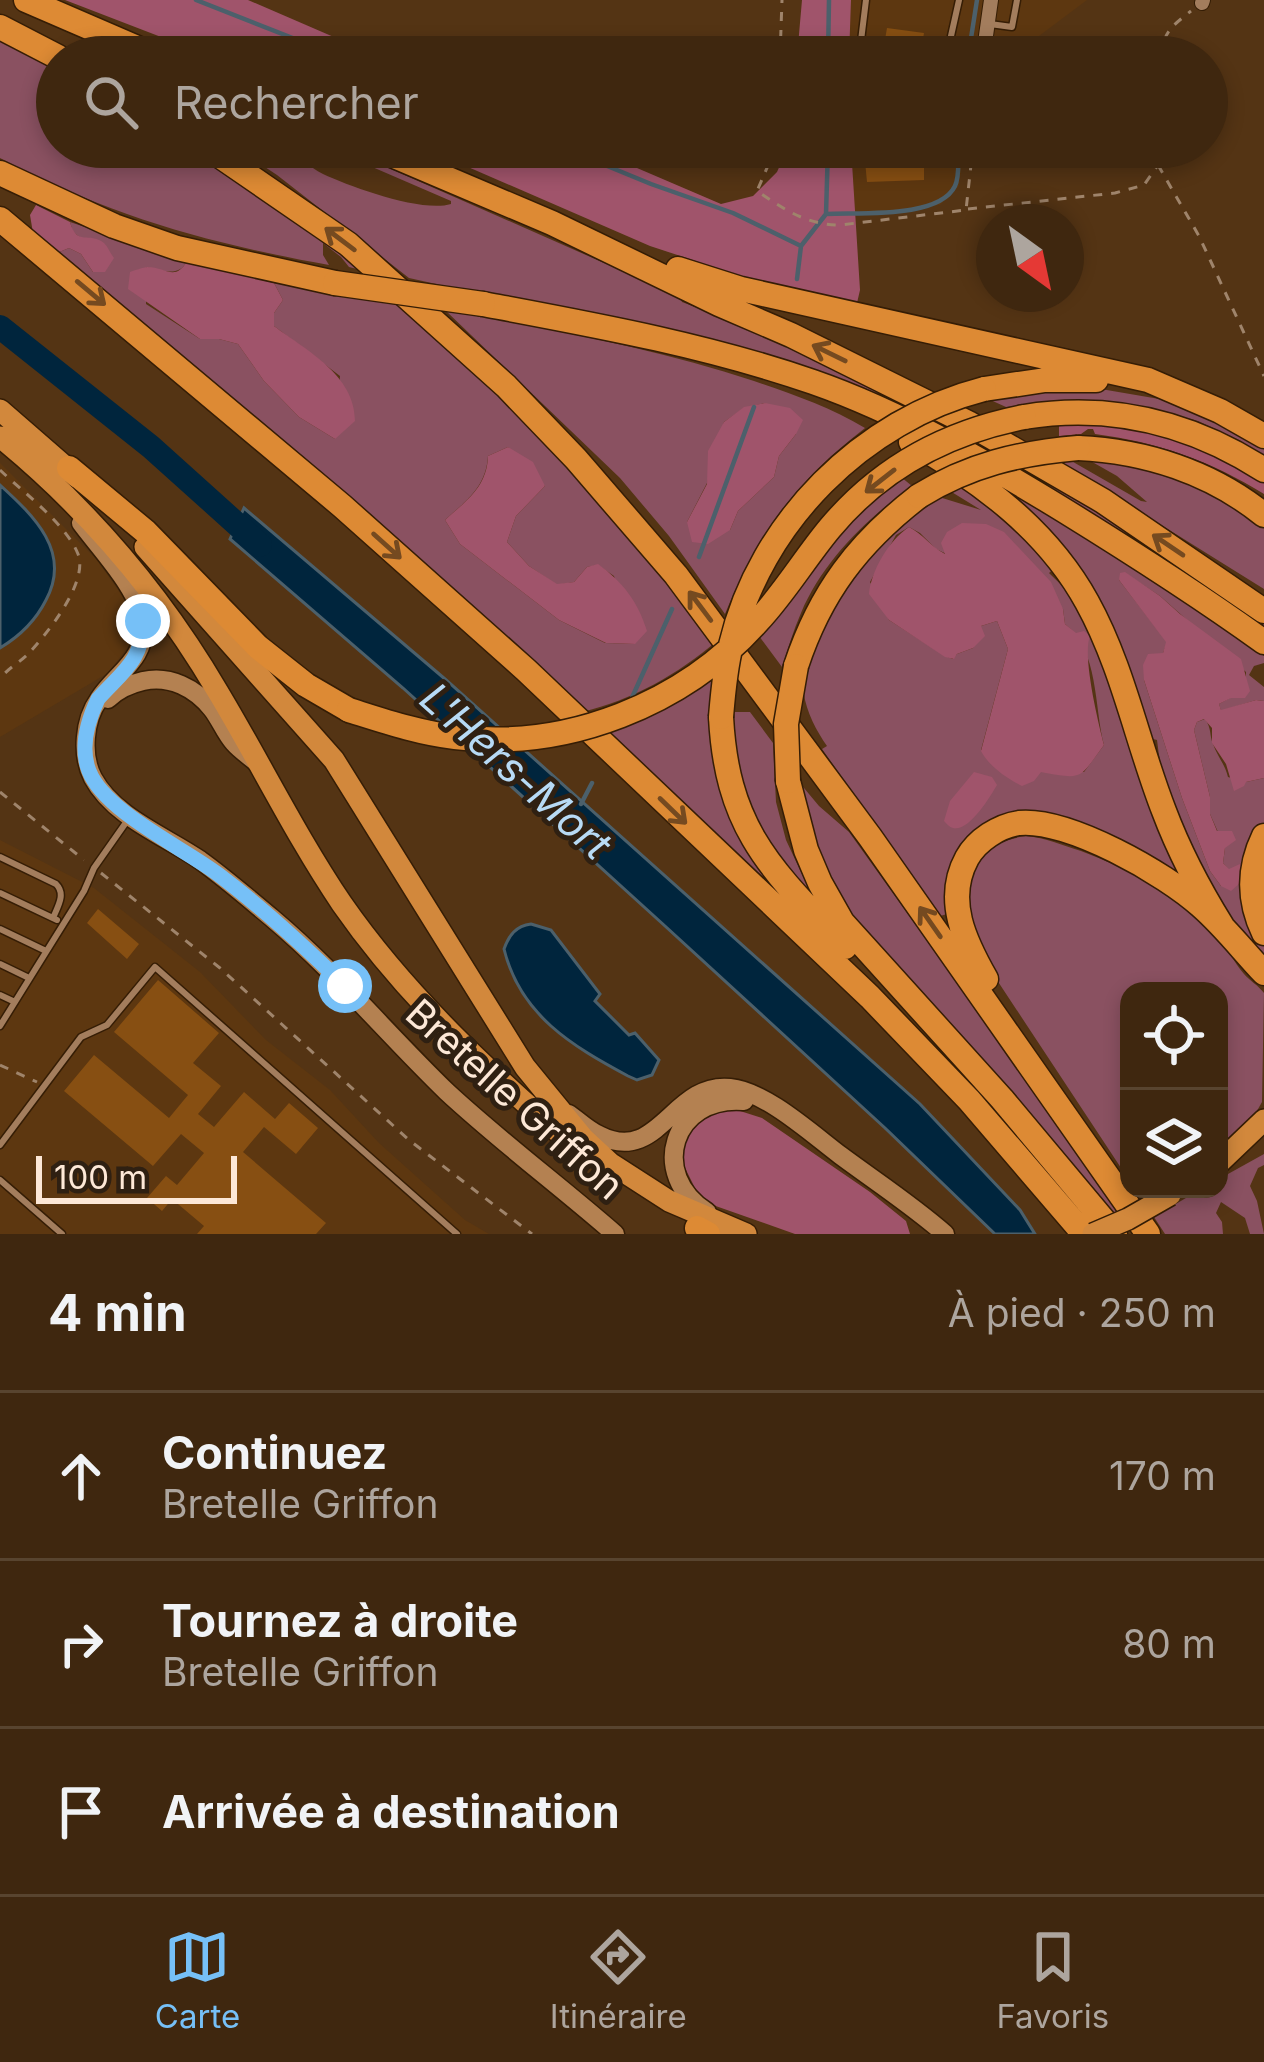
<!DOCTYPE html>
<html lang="fr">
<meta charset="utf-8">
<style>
body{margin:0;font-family:Inter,sans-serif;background:#4a331d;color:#f1f3f6}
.controls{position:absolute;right:36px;bottom:36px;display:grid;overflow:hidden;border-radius:24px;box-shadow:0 6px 18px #0003}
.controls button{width:108px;height:108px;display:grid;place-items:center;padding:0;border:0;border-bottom:3px solid #58442f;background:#3f270f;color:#f1f3f6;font:60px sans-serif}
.compass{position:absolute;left:976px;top:204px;width:108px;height:108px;border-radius:50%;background:#3f270f;box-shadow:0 6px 18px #0003;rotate:147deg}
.scale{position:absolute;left:36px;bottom:30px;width:201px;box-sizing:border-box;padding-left:12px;border:6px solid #fde8d7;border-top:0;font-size:33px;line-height:42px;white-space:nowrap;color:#fde8d7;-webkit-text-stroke:9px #2f2012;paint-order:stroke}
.stop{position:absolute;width:36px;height:36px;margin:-27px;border:9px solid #76c0f7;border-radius:50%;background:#fff}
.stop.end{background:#76c0f7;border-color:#fff;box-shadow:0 3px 12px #0008}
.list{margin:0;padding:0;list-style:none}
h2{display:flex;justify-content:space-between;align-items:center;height:156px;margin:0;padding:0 48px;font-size:51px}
h2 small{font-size:39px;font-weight:400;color:#ada59e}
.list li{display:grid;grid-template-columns:78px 1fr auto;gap:36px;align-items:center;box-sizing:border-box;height:168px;padding:0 48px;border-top:3px solid #58442f}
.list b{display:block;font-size:45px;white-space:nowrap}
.list p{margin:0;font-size:39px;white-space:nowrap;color:#ada59e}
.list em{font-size:39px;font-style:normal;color:#ada59e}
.icon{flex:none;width:66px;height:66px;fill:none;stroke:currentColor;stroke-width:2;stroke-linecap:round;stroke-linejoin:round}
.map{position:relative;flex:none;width:1264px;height:1234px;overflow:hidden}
.search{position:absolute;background:#3f270f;box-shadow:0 6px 18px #0003;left:36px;right:36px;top:36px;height:132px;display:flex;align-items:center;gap:30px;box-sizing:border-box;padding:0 42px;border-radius:66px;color:#ada59e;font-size:45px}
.sheet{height:660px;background:#3f270f}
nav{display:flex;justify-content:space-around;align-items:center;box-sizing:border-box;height:168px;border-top:3px solid #58442f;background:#3f270f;font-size:33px;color:#ada59e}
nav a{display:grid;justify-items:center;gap:6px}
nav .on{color:#76c0f7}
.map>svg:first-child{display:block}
.built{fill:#5d3710}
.green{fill:#8a5161;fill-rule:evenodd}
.forest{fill:#a0546b}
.water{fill:#00253d;stroke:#4c606b;stroke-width:3}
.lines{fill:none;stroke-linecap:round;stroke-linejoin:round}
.stream{stroke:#4c606b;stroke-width:4.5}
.river{stroke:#00253d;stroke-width:24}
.building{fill:#874f12}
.service-casing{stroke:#351d05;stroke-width:9}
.minor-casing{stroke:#351d05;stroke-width:16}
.secondary-casing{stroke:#351d05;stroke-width:21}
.trunk-casing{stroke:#351d05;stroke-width:24}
.motorway-casing{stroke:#351d05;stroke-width:27}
.path{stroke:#9f846b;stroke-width:3;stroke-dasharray:9 9;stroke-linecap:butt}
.service{stroke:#a37d5d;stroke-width:6}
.minor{stroke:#a37d5d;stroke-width:14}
.secondary{stroke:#b48151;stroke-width:18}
.trunk{stroke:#d2883c;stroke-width:21}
.motorway{stroke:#dd8a34;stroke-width:24}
.trunk-bridge-casing{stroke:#351d05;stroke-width:24;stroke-linecap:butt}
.motorway-bridge-casing{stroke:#351d05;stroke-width:27;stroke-linecap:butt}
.trunk-bridge{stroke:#d2883c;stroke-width:21}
.motorway-bridge{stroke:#dd8a34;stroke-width:24}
.oneway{stroke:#754a20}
.route{stroke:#76c0f7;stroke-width:15}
.labels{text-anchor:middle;stroke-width:10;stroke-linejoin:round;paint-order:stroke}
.street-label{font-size:39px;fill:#fde8d7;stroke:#2f2012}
.water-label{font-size:42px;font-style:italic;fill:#b7daf5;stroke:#2f2012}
</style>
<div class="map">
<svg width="1264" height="1234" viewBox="0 0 1264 1234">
<rect width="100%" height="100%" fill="#543414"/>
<path class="built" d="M 851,0 L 1087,0 L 1011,57 L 848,57 Z
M 851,147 L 964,147 L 959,186 L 940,205 L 855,215 Z
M 0,463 L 97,560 L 127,603 L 133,627 L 129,645 L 108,673 L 0,737 Z
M 0,840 L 94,888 L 200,972 L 266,1040 L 330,1090 L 379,1143 L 465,1220 L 489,1234 L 0,1234 Z"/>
<path class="green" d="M 0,34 L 57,63 L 57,147 L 196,147 L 365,271 L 349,267 L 341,257 L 323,243 L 323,255 L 329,265 C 207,243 110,216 0,158 Z
M 235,147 C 250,147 268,144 282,149 C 298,155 309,167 323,174 C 351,187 422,213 451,204 L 451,201 L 326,147 L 341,147 L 679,296 L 682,302 L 711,313 L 708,307 C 798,351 890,393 979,441 C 1078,494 1173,557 1264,623 L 1264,630 L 1054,492 L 690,335 L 516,297 L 477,293 L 409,278 L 277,175 Z
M 70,222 L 187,261 C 179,278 162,270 146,267 L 146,304 L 200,339 L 219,339 L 238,344 L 264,381 L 299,417 L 335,439 L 340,376 L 274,326 L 274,313 L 283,300 L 274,283 L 406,303 L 523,414 L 717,641 C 678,674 633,700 582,712 L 57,253 L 69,248 L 81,254 L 93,272 L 105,272 L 91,238 L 81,238 L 73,232 ZM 508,447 L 545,486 L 516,516 L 507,542 L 529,566 L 557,585 L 574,582 L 587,567 L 598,565 L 614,576 L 635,644 L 605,643 L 559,620 L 460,544 L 445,520 C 467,500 486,487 488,456 Z
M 445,310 C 549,329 654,348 754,381 C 792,394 830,407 865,428 C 794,483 759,532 725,614 L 669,536 L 620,478 ZM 765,403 L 796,434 L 779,456 L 774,477 L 738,511 L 730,530 L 687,522 L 707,483 L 724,422 L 744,408 Z
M 1095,388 L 1171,401 L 1264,443 L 1264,456 L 1239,440 L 1198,421 L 1152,409 L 1102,401 L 1051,402 L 1006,407 L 986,398 L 1020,391 Z
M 1068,459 L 1141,501 L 1147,502 L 1117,476 L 1087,459 C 1158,466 1206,487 1264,528 L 1264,589 L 1057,460 Z
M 901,477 L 912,486 C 866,519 823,561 801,613 C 793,631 788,649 782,667 L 759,636 L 824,552 L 857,514 Z
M 964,485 L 995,506 L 1056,567 L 1049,573 L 1082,605 L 1183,877 L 1001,819 L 947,914 L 940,916 L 822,749 L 827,746 C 817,732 806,711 804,694 C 802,679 809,661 814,648 C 840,585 881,533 939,497 L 981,510 L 950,491 ZM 909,527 L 920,533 L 936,549 L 1063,609 L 1065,624 C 1099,650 1094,707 1104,745 L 1084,772 L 1041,772 L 981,750 L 1008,649 L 997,621 L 981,626 L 973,648 L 957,654 L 953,659 L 945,656 L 889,620 L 870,582 L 896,535 Z
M 1003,494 L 1018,497 C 1102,547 1184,599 1264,656 L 1264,663 L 1254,666 L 1249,675 L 1264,687 L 1264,701 L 1256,700 L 1221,711 L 1219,704 L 1230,698 L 1246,682 L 1246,672 L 1160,596 L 1125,573 L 1119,580 L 1167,642 L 1163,653 L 1144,680 L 1182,798 L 1210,871 L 1221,886 L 1229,870 L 1223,863 L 1225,848 L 1210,814 L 1210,797 L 1194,730 L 1197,722 L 1205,719 C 1212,729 1209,734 1213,744 C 1217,756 1225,764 1228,777 L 1246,782 L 1264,778 L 1264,824 L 1254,842 L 1256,929 L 1264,945 L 1264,958 C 1250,941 1233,925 1222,907 C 1190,857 1163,798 1157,740 L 1149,738 L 1128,673 Z
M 712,680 C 704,758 719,823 771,883 L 767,888 L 605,733 L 656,713 Z
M 734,712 L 750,712 L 773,743 L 776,802 L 786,840 L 814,900 L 747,815 L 729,729 Z
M 799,782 L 819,806 L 849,832 L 1120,1210 L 1113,1214 L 1039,1124 L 863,930 C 828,883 813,838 799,782 Z
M 1026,836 C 1046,838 1062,845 1081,851 C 1132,870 1178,895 1216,936 C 1227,948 1234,962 1244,974 C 1250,981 1258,985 1264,993 L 1262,1102 L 1254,1116 L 1219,1146 L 1219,991 L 1129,991 L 1129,1180 L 991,971 C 964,919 948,847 1026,836 Z
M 1264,1154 L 1264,1165 L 1258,1168 L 1250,1186 L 1257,1201 L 1264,1234 L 1250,1234 L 1245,1218 L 1221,1202 L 1216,1213 L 1222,1222 L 1223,1234 L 1165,1234 L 1154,1217 L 1201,1189 L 1219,1189 L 1219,1179 Z"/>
<path class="forest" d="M 65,0 L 248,0 L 380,57 L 213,57 Z
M 802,0 L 851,0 L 849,57 L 797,57 Z
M 422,147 L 588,147 L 721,204 L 753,196 L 777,172 L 788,147 L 851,147 L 860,290 L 857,303 L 781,289 L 650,246 Z
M 36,205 L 70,222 C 77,247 89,231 104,243 C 108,247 110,253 114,258 L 105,272 L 93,272 L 81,254 L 69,248 L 57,253 L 33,233 L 30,215 Z
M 187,261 L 274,283 L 283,300 L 274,313 L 274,326 C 307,351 355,375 355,421 L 335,439 L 299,417 L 264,381 L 238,344 L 219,339 L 200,339 L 128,289 L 130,272 C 132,271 145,267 147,267 C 166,267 175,282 187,261 Z
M 765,403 L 790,408 L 803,420 L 796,434 L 779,456 L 774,477 L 738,511 L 730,530 L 708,544 L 692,542 L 687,522 L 707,484 L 708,451 L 724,422 L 744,407 Z
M 1059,419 L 1166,431 L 1264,479 L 1264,494 C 1211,461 1157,442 1095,434 L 1093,429 L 1088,429 L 1081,434 L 1059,436 Z
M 508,447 L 533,462 L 545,486 L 516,516 L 507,542 L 529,566 L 557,584 L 574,582 L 587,567 L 598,564 C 623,582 638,602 647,631 L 635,644 L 606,643 L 559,620 L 460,544 L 445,520 C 467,500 487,487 488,456 Z
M 962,523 L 986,524 L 1004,532 L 1051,582 L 1063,609 L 1065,624 L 1076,633 L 1084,631 L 1090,636 C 1082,655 1098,722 1104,745 C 1079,779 1084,780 1041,772 L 1034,781 L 1022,786 C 1006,778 989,766 981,751 L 1008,649 L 997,621 L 981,626 L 985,636 L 973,648 L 957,654 L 954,659 L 945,657 L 889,620 L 869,594 C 871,571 889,540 909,527 C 923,534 931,547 945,554 L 941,543 L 947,532 Z
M 1125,572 L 1160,596 L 1180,614 L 1241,659 L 1250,691 L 1245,698 L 1231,698 L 1219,704 L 1221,710 L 1256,700 L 1264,701 L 1264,778 L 1246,782 L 1244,786 L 1234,791 L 1226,764 L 1212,743 L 1212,728 L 1204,719 L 1197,722 L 1194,730 L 1210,797 L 1210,814 L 1217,831 L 1232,831 L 1236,840 L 1225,848 L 1223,863 L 1229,869 L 1240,864 L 1244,868 L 1240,883 L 1231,891 L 1221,886 L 1210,871 L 1182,798 L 1144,680 L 1143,665 L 1148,654 L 1163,653 L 1166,642 L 1119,580 L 1120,573 Z
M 974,772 L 992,777 L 997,785 C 990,797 969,832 953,828 C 949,827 947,824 944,821 L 950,801 Z
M 737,1110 L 762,1118 L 870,1192 L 906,1221 L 910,1234 L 795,1234 L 710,1204 L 695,1188 L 684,1166 L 683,1142 L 698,1122 L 715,1111 Z"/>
<path class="water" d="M 0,485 C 34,516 72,552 46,600 C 36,620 20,636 0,648 Z
M 244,508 L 445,679 L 920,1104 L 1020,1210 L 1035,1234 L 995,1234 L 885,1128 L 665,926 L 403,688 L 230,539 Z
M 531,924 L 551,930 L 600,994 L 595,1001 L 629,1035 L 635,1033 L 659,1060 L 652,1075 L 637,1080 L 628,1076 C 572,1046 520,1015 504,949 C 509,935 516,926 531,924 Z"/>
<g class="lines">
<path class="stream" d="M 196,0 L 341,57
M 969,51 L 977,0
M 828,57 L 829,0
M 561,147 L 651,184 L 733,213 L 801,246
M 826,214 C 859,212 939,219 955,186 C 960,176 958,158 958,147
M 797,279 L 801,246 L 826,214 L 828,147
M 699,557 L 754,407
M 630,702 L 672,609
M 581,804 L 592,783"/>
<path class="river" d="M 0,327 L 151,447 L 260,545"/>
</g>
<path class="building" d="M 887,28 L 924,33 L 920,57 L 882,57 Z
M 890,147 L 924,148 L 924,180 L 867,182 L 864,151 Z
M 98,909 L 139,944 L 127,959 L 87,923 Z
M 158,980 L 219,1033 L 193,1063 L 221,1086 L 198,1114 L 214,1127 L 244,1092 L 275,1119 L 289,1103 L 318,1128 L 296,1154 L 264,1127 L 243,1152 L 326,1223 L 316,1234 L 197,1234 L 204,1226 L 172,1199 L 162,1211 L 147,1198 L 166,1176 L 177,1185 L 204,1153 L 181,1134 L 153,1166 L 64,1091 L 94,1055 L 169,1118 L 188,1095 L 114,1032 Z"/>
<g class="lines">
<defs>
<path id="service" d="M 990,24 L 1012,27 L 1017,0
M 951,36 L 959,0
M 859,57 L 866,0
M 0,857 L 56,884 C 66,894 58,906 53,918
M 0,893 L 57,920
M 0,929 L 46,951
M 0,964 L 29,978
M 0,995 L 15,1002
M 0,1026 L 84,891 L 94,868 L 127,821
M 0,1145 L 81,1037 L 107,1025 L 155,967 L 457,1234
M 0,1180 L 62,1234"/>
<path id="minor" d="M 1202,3 L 1203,0
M 983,57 L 991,0"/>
<path id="secondary" d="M 81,523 C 100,549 140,590 143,623 C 147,659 116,673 99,699 C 84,720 81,755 93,778 C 114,817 165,836 200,860 C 225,878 248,898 272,918 C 335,971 388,1035 447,1092 C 501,1142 560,1186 615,1234
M 108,699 C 118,689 130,684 143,681 C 170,675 195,688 212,709 C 220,719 225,733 234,743 C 240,750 249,756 256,762
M 569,1114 C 579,1121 588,1130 599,1135 C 659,1166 672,1082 730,1088 C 765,1091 812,1134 840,1155 C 875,1181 912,1205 945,1234
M 707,1212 C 648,1175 672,1095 744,1101"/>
<path id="trunk" d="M 0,410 L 77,477
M 0,437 C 87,508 161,595 218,692 C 260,762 296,836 342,904 C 408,999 494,1077 582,1153
M 145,547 L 334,760 L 525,1067 L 583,1138 L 610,1163 L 669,1201 L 746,1234
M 1219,1163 L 1264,1120"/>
<path id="motorway" d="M 26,0 L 158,57
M 0,27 L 58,57
M 207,147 L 348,244 L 506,386 L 576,459 L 676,575 L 870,837 L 1148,1234
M 373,147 L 552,223 L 719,304 L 791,335 L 968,423 L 1103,501 L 1264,611
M 0,173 L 114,226 L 177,248 L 335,283
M 0,219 L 342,506 L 526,670 L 870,997 L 969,1100 L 1084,1234
M 678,269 L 741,289 L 1148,380 L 1220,411 L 1264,436
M 483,304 C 595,325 706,345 813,382 C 902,413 985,462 1065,511 C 1133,553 1200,596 1264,642
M 984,389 L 1045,380 L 1096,380
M 1024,417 C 1110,403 1191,423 1264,470
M 911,442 C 982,481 1048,531 1087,602 C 1123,667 1137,742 1164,811 C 1179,851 1199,889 1222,926
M 1078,448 C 1145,451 1211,472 1264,515
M 69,468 L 146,532 L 258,647 L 306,685 L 349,710
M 796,666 C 820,593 858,543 919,496
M 721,717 C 727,830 771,869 845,947
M 788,781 L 806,850 L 820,883 L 842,922 L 1002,1099 L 1115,1234
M 1264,836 C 1248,869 1248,900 1264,933
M 986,979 C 965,942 944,900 967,858 C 977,840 999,826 1019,823 C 1068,818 1166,874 1201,906 C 1224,926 1243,951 1264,973
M 697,1228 L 708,1234"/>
</defs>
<use href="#service" class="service-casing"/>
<use href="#minor" class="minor-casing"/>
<use href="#secondary" class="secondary-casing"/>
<use href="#trunk" class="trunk-casing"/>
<use href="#motorway" class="motorway-casing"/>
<path class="path" d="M 780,57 L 782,0
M 1161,57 C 1163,32 1172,26 1191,11
M 776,147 L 757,191 C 784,209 806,225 840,225 L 966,210 L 973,147
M 1158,165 L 1199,236 L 1264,376
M 968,209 L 1115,193 L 1144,185 L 1158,165 L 1156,147
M 0,470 C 23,492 66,524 78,554 C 89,582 47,634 28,654 C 19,663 8,668 0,679
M 0,792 L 84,860
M 101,873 L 220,968 L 409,1140 L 532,1234
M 0,1065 L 37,1082"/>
<use href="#service" class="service"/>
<use href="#minor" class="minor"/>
<use href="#secondary" class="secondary"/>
<use href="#trunk" class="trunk"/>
<use href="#motorway" class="motorway"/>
<defs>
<path id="trunk-bridge" d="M 1093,1234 L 1128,1219 L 1170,1195"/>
<path id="motorway-bridge" d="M 335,283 L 483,304
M 919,496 C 969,465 1019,453 1078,448
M 349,710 C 384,721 419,733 455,737 C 567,751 684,704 758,621 C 785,592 805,558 830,528 C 881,467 948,432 1024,417
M 721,717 C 723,693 725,668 731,645 C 760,522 863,420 984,389
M 788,781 L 786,724 L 796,666"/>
</defs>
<use href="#trunk-bridge" class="trunk-bridge-casing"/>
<use href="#motorway-bridge" class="motorway-bridge-casing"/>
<use href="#trunk-bridge" class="trunk-bridge"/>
<use href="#motorway-bridge" class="motorway-bridge"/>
</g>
<defs><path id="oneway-shaft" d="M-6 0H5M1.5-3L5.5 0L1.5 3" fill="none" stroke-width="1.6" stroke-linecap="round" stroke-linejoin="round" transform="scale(3)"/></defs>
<g class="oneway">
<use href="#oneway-shaft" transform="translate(340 239) rotate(-143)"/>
<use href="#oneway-shaft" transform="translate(91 293) rotate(40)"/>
<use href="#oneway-shaft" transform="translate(829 353) rotate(-154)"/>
<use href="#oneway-shaft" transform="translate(880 481) rotate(142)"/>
<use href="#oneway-shaft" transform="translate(1168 545) rotate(-146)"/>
<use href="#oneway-shaft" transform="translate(387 546) rotate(42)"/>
<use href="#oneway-shaft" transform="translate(700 606) rotate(-127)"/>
<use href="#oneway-shaft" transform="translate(673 811) rotate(44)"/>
<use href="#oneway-shaft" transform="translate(930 922) rotate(-125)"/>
</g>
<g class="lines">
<path class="route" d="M 143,621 C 143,661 122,672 98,699 C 88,720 80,748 89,771 C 105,812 184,848 219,875 C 264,909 305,947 345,986"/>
</g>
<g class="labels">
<g class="street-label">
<text transform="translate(515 1099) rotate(42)" y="14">Bretelle Griffon</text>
</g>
<g class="water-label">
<text transform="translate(516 771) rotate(42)" y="15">L'Hers-Mort</text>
</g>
</g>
</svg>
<div class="controls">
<button><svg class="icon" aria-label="locate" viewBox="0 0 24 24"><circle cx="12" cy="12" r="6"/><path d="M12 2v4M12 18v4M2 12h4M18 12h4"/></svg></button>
<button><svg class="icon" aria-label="layers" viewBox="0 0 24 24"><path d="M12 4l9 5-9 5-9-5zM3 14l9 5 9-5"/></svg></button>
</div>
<svg class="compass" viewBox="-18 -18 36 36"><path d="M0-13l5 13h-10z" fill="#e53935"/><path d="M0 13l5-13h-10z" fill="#ada59e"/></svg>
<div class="scale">100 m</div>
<div class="stop" style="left:345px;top:986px"></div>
<div class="stop end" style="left:143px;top:621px"></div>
<div class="search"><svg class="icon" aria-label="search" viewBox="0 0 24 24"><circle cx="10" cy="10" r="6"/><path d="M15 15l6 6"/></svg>Rechercher</div>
</div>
<section class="sheet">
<h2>4 min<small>À pied · 250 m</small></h2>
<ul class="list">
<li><svg class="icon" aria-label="ahead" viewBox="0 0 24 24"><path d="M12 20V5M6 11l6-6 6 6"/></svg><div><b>Continuez</b><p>Bretelle Griffon</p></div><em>170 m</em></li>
<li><svg class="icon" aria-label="right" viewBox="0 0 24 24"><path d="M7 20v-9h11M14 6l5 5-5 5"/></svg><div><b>Tournez à droite</b><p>Bretelle Griffon</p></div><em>80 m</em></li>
<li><svg class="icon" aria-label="arrive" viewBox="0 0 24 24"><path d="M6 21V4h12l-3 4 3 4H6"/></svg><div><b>Arrivée à destination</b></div></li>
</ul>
</section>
<nav>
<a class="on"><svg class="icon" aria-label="map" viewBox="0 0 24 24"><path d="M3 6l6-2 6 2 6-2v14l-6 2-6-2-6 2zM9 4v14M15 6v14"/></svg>Carte</a>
<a><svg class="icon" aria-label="directions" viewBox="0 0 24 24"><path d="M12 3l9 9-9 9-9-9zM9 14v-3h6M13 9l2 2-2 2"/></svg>Itinéraire</a>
<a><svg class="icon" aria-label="saved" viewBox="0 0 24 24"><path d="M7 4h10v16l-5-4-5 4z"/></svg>Favoris</a>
</nav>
